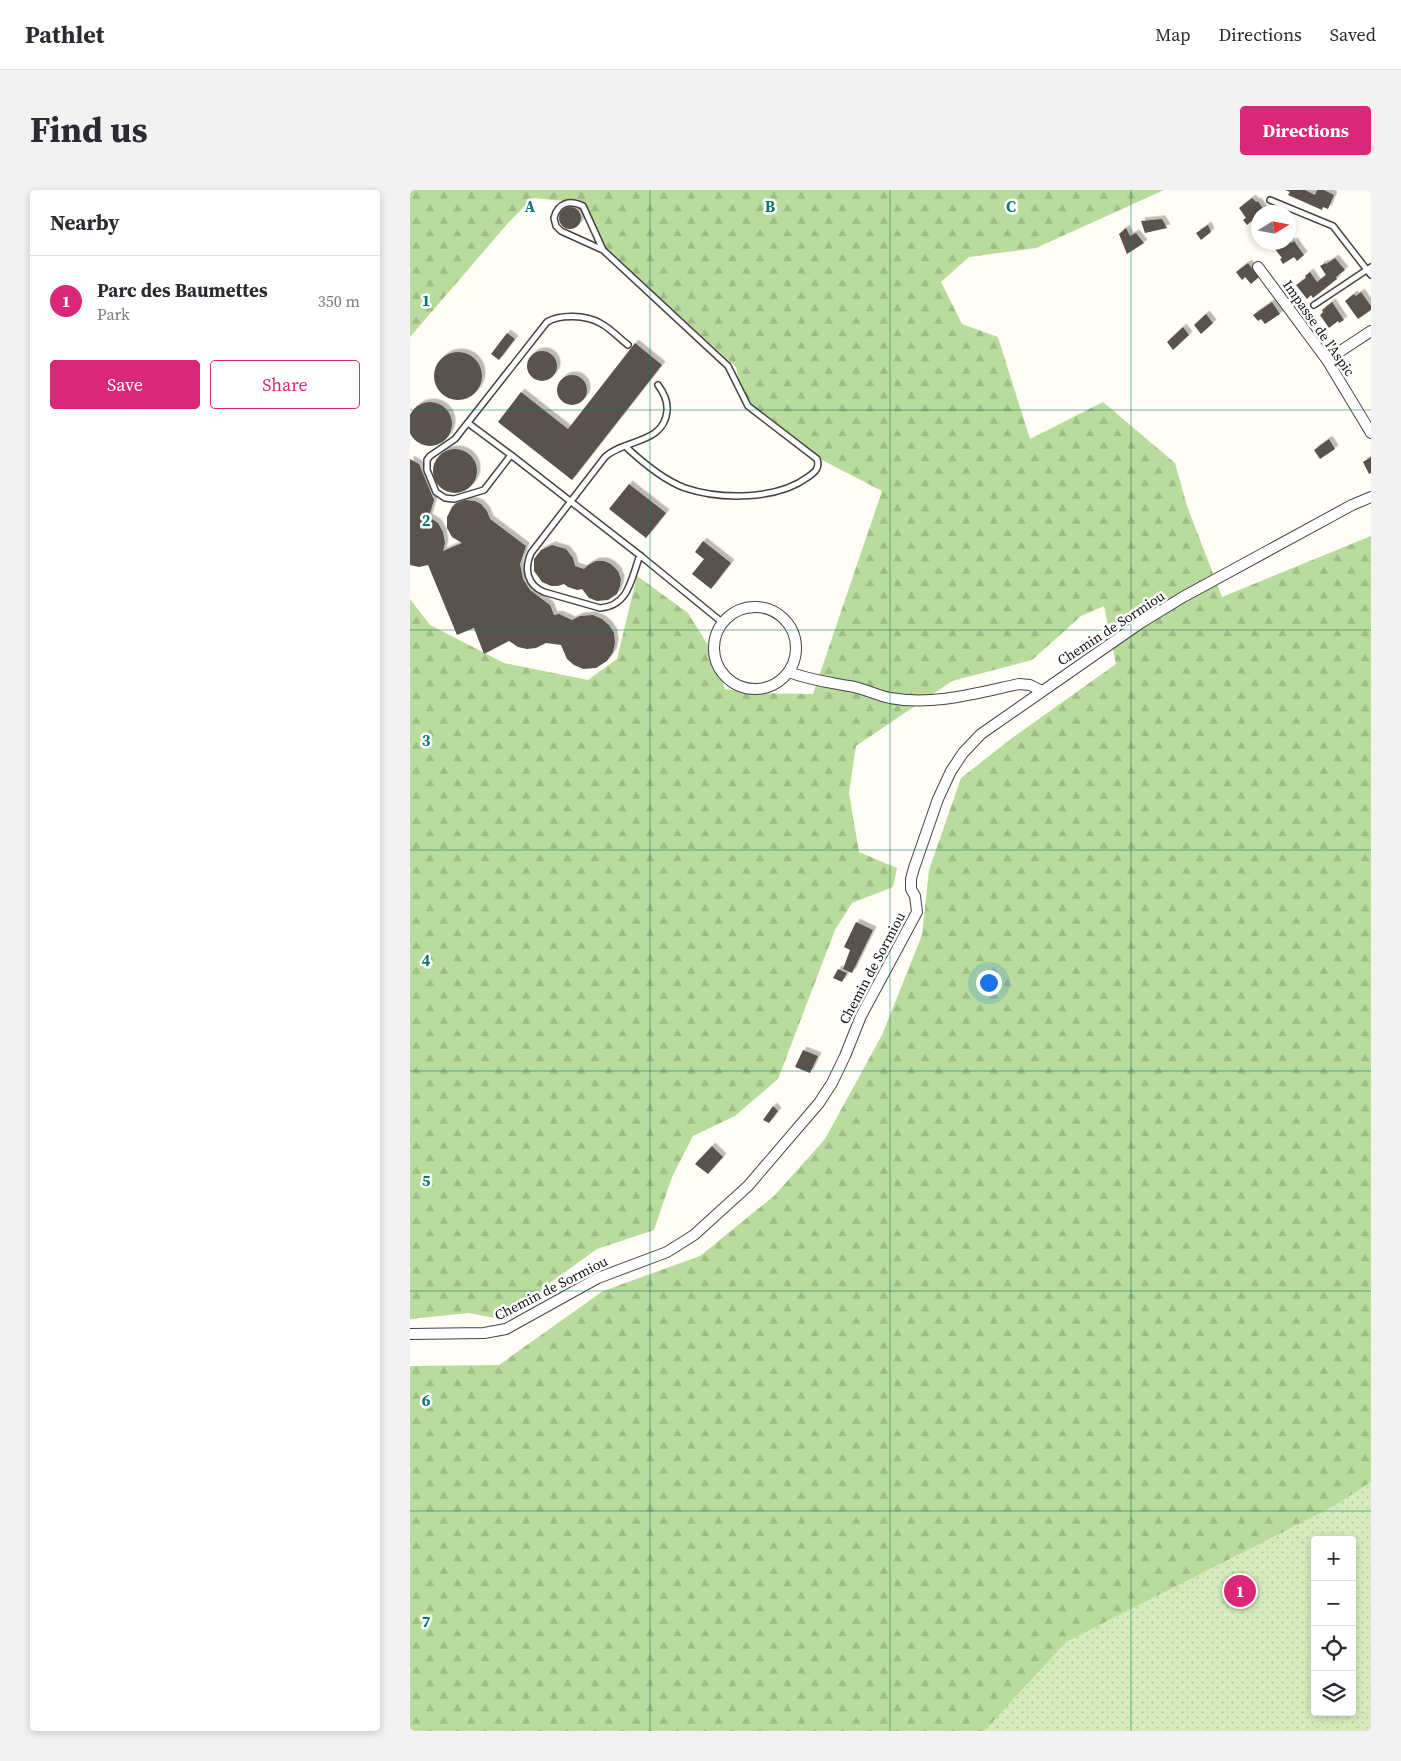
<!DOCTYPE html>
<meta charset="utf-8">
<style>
body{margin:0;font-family:"Source Serif 4",serif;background:#f2f2f3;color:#2b2b33}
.controls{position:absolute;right:15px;bottom:15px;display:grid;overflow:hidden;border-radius:5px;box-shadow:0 2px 8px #0003}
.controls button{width:45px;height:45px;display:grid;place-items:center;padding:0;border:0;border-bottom:1px solid #e1e1e2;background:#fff;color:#2b2b33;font:25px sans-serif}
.compass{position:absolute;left:841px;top:15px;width:45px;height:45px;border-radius:50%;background:#fff;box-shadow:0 2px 8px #0003;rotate:79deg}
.you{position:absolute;left:578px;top:792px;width:18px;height:18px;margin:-12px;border:4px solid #fff;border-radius:50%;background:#1a73e8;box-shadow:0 0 0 8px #1a73e833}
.badge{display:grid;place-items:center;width:32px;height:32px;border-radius:50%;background:#db2777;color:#fff;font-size:16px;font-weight:700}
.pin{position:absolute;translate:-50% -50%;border:2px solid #fff;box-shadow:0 1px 5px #0006}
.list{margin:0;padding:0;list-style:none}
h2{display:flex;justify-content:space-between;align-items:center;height:65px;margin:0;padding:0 20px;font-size:21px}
h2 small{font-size:16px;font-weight:400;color:#7c7c81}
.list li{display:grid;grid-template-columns:32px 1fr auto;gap:15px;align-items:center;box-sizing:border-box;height:90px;padding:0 20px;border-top:1px solid #e1e1e2}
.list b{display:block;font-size:19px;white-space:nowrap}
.list p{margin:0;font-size:16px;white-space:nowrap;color:#7c7c81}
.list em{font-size:16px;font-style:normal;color:#7c7c81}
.actions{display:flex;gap:10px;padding:15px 20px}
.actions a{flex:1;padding:11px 0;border:1px solid #db2777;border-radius:5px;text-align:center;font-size:18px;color:#db2777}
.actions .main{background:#db2777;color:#fff}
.icon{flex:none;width:28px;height:28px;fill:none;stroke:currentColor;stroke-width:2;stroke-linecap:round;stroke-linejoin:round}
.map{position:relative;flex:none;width:961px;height:1541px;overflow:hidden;border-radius:5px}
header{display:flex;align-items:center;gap:30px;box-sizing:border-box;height:70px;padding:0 25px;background:#fff;border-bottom:1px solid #e1e1e2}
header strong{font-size:24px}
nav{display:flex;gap:28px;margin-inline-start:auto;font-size:18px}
.intro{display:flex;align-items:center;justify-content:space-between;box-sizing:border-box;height:120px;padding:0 30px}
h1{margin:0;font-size:35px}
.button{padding:12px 22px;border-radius:5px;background:#db2777;color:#fff;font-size:18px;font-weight:700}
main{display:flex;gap:30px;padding:0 30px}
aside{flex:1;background:#fff;border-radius:5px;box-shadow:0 2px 8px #0003}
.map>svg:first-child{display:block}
.forest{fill:url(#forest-firs);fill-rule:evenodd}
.park{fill:url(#park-dots);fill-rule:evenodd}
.building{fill:#5a524d;filter:url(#shadow)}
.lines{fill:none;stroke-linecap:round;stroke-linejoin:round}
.service-casing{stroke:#444;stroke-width:8}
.minor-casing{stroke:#444;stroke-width:12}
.service{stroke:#fff;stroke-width:5}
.minor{stroke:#fff;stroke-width:10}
.grid{fill:none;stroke:#0f766e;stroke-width:1;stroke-opacity:0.55}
.labels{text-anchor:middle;stroke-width:5;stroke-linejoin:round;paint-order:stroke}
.street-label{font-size:14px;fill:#111;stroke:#fff}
.grid-label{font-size:16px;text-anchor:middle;font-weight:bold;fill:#0f766e;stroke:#fff;stroke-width:5;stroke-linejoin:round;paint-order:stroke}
</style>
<header>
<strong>Pathlet</strong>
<nav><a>Map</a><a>Directions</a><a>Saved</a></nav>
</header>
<div class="intro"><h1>Find us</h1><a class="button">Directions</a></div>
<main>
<aside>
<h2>Nearby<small></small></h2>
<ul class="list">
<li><span class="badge">1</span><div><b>Parc des Baumettes</b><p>Park</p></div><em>350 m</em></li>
</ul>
<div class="actions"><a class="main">Save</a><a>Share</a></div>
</aside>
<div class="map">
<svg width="961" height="1541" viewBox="0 0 961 1541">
<defs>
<pattern id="forest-firs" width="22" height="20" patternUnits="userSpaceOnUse" patternTransform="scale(1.25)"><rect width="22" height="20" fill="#b9dc9c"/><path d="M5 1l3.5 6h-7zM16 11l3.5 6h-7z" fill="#9ebc85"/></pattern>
<pattern id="park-dots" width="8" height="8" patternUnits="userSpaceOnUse" patternTransform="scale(1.25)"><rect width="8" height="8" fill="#d5ebbd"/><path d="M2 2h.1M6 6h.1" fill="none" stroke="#b6c8a1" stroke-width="1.8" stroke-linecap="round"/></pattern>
<filter id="shadow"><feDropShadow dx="3.5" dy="-3.5" stdDeviation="0" flood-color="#0004"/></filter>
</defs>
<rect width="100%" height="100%" fill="#fffdf5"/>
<path class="forest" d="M 0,0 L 754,0 L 626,58 L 559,67 L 531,92 L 552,134 L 588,147 L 620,249 L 693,212 L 765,273 L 777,316 L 812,407 L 961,346 L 961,1541 L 0,1541 L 0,1176 L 89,1175 L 193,1101 L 290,1066 L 364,1006 L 415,949 L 472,845 L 512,745 L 519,680 L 551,588 L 602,548 L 706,474 L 694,416 L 671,426 L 622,470 L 542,491 L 446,556 L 439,603 L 449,662 L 487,678 L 483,697 L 442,713 L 425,740 L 368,889 L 325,926 L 283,946 L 262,987 L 244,1040 L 187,1059 L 90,1129 L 59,1123 L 0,1129 L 0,409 L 20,435 L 94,473 L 178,490 L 207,469 L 227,386 L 278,423 L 299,457 L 315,499 L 337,503 L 403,504 L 472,301 L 412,270 L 333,208 L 326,177 L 191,54 L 176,13 L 123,8 L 99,32 L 0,147 ZM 905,1350 L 942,1350 L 942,1522 L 905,1522 Z"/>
<path class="park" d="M 961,1292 L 961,1541 L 574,1541 L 656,1452 L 922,1317 ZM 905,1350 L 942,1350 L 942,1522 L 905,1522 Z"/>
<path class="building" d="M 875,0 L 895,0 L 905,5 L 907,0 L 914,0 L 924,5 L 918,19 L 913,17 L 912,20 L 878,5 L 880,2 Z
M 842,8 L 846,12 L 848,11 L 855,22 L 848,22 L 848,26 L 837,35 L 833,30 L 836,28 L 829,18 Z
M149 28a11 11 0 1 1 22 0a11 11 0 1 1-22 0Z
M 752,29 L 757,38 L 735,43 L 731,31 Z
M 798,35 L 801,42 L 791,50 L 786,43 Z
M 716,38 L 720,46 L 726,43 L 734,53 L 717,64 L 709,44 Z
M 878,48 L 882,53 L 884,51 L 894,65 L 887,71 L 884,67 L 873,74 L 870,69 L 872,68 L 864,58 L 872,52 L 878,52 Z
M 925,68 L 935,80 L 926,87 L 927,89 L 922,93 L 903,108 L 901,105 L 897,109 L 886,95 L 896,88 L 895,86 L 900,82 L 907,92 L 916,85 L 910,76 L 915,73 L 916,74 Z
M 838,73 L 849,87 L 841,94 L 835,87 L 832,90 L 826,82 Z
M 951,102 L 961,116 L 961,120 L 948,129 L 935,111 L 944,104 L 946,106 Z
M 862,112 L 870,124 L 855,134 L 851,129 L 848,131 L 843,125 Z
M 922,112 L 934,130 L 929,133 L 928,131 L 919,138 L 910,125 L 913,122 L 912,120 Z
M 796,124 L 803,133 L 791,144 L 784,135 Z
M 773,137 L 779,145 L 763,160 L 757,152 Z
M 97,143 L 105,149 L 89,170 L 81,164 Z
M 225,153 L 252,175 L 162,290 L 88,232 L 111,202 L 158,239 Z
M117 176a15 15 0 1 1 30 0a15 15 0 1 1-30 0Z
M24 186a24 24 0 1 1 48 0a24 24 0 1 1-48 0Z
M147 200a15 15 0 1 1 30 0a15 15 0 1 1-30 0Z
M-2 234a22 22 0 1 1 44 0a22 22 0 1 1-44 0Z
M 919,249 L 925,259 L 910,269 L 904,260 Z
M23 281a22 22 0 1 1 44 0a22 22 0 1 1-44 0Z
M 961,267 L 961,283 L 959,284 L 953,272 Z
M 0,269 L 9,274 L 24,310 L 19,327 L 28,333 L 33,342 L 35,353 L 33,361 L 52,353 L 42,347 L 37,338 L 37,327 L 42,317 L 46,313 L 55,310 L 65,311 L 71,314 L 77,321 L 80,329 L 116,356 L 110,374 L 113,389 L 120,400 L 140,415 L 144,425 L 149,424 L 162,430 L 170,426 L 183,425 L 192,429 L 199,435 L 204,443 L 205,453 L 203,462 L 197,471 L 186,478 L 173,479 L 164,475 L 157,469 L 151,455 L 136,453 L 126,458 L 117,459 L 108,457 L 99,451 L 74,464 L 64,438 L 47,445 L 18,375 L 9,377 L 0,375 Z
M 219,294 L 256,323 L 236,348 L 199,319 Z
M 293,351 L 321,373 L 301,399 L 282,384 L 294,369 L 285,362 Z
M 142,355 L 156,359 L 163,368 L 165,376 L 174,379 L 178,375 L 186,371 L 194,371 L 201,374 L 208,381 L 211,389 L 210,396 L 207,404 L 198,410 L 187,411 L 179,408 L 172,399 L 167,400 L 158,397 L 154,394 L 148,396 L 141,396 L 132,392 L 124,381 L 124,369 L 131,360 Z
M 446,732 L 463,740 L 442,783 L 433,779 L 440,760 L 434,757 Z
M 428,779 L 437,783 L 432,792 L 423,788 Z
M 393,860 L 408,866 L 400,883 L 385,877 Z
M 363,916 L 368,921 L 359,933 L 353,930 Z
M 302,956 L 313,967 L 298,984 L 285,974 Z"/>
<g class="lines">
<defs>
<path id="service" d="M 860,10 L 923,36 L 961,85
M 193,60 L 151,41 L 146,36 L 144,28 C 148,12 160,10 173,16 L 193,60 L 318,176 L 338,216 L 407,269 C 410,278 405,282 398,287 C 367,310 311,310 275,298 C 253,290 232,272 215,256
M 904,115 L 961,77
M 218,155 C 209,148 200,138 190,133 C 176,125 150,124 137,132 L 45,249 L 20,266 L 17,270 L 17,280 L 26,302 L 35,308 L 44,309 L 74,300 L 101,265 L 232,367 L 313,433
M 58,233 L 101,265
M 230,365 C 221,389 219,416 190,418 L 134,402 C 117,395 114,379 121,363 L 195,267 C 214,249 254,254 257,221 C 258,211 254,203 248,195"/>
<path id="minor" d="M 848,77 L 917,170 L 961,243
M 917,170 L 961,141
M304 458a41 41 0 1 1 82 0a41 41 0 1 1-82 0Z
M 379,482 C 399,490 418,492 439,496 C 453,498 466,505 480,508 C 523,516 567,503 609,494 L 620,495 L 632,501
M 0,1144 L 74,1143 L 96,1139 L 188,1088 L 257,1062 L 284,1045 L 338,996 L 409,913 L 422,893 L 435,866 L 451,826 L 507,722 L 505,706 L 501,699 L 501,689 L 504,678 L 528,609 L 541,581 L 553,563 L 571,544 L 729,434 L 773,407 L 942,315 L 961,307"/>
</defs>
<use href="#service" class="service-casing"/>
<use href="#minor" class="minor-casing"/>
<use href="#service" class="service"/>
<use href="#minor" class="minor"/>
</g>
<path class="grid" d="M 240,0 L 240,1541M 480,0 L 480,1541M 721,0 L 721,1541M 0,220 L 961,220M 0,440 L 961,440M 0,660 L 961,660M 0,881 L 961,881M 0,1101 L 961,1101M 0,1321 L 961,1321"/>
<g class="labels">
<g class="street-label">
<text transform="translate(909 138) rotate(55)" y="5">Impasse de l'Aspic</text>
<text transform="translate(701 438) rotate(-33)" y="5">Chemin de Sormiou</text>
<text transform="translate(462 778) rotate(-62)" y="5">Chemin de Sormiou</text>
<text transform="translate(141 1098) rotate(-27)" y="5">Chemin de Sormiou</text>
</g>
</g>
<g class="grid-label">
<text x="120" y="22">A</text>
<text x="360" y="22">B</text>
<text x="601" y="22">C</text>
<text x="16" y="116">1</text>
<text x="16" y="336">2</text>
<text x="16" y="556">3</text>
<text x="16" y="776">4</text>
<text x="16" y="996">5</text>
<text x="16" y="1216">6</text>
<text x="16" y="1437">7</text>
</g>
</svg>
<div class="controls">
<button>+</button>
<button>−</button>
<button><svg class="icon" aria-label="locate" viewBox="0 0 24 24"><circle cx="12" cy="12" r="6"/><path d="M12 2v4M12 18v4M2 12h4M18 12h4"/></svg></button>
<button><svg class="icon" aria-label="layers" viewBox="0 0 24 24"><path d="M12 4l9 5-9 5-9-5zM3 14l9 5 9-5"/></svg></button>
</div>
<svg class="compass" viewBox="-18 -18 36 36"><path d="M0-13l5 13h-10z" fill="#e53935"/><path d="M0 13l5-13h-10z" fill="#7c7c81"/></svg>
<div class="you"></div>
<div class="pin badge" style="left:830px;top:1401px">1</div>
</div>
</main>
